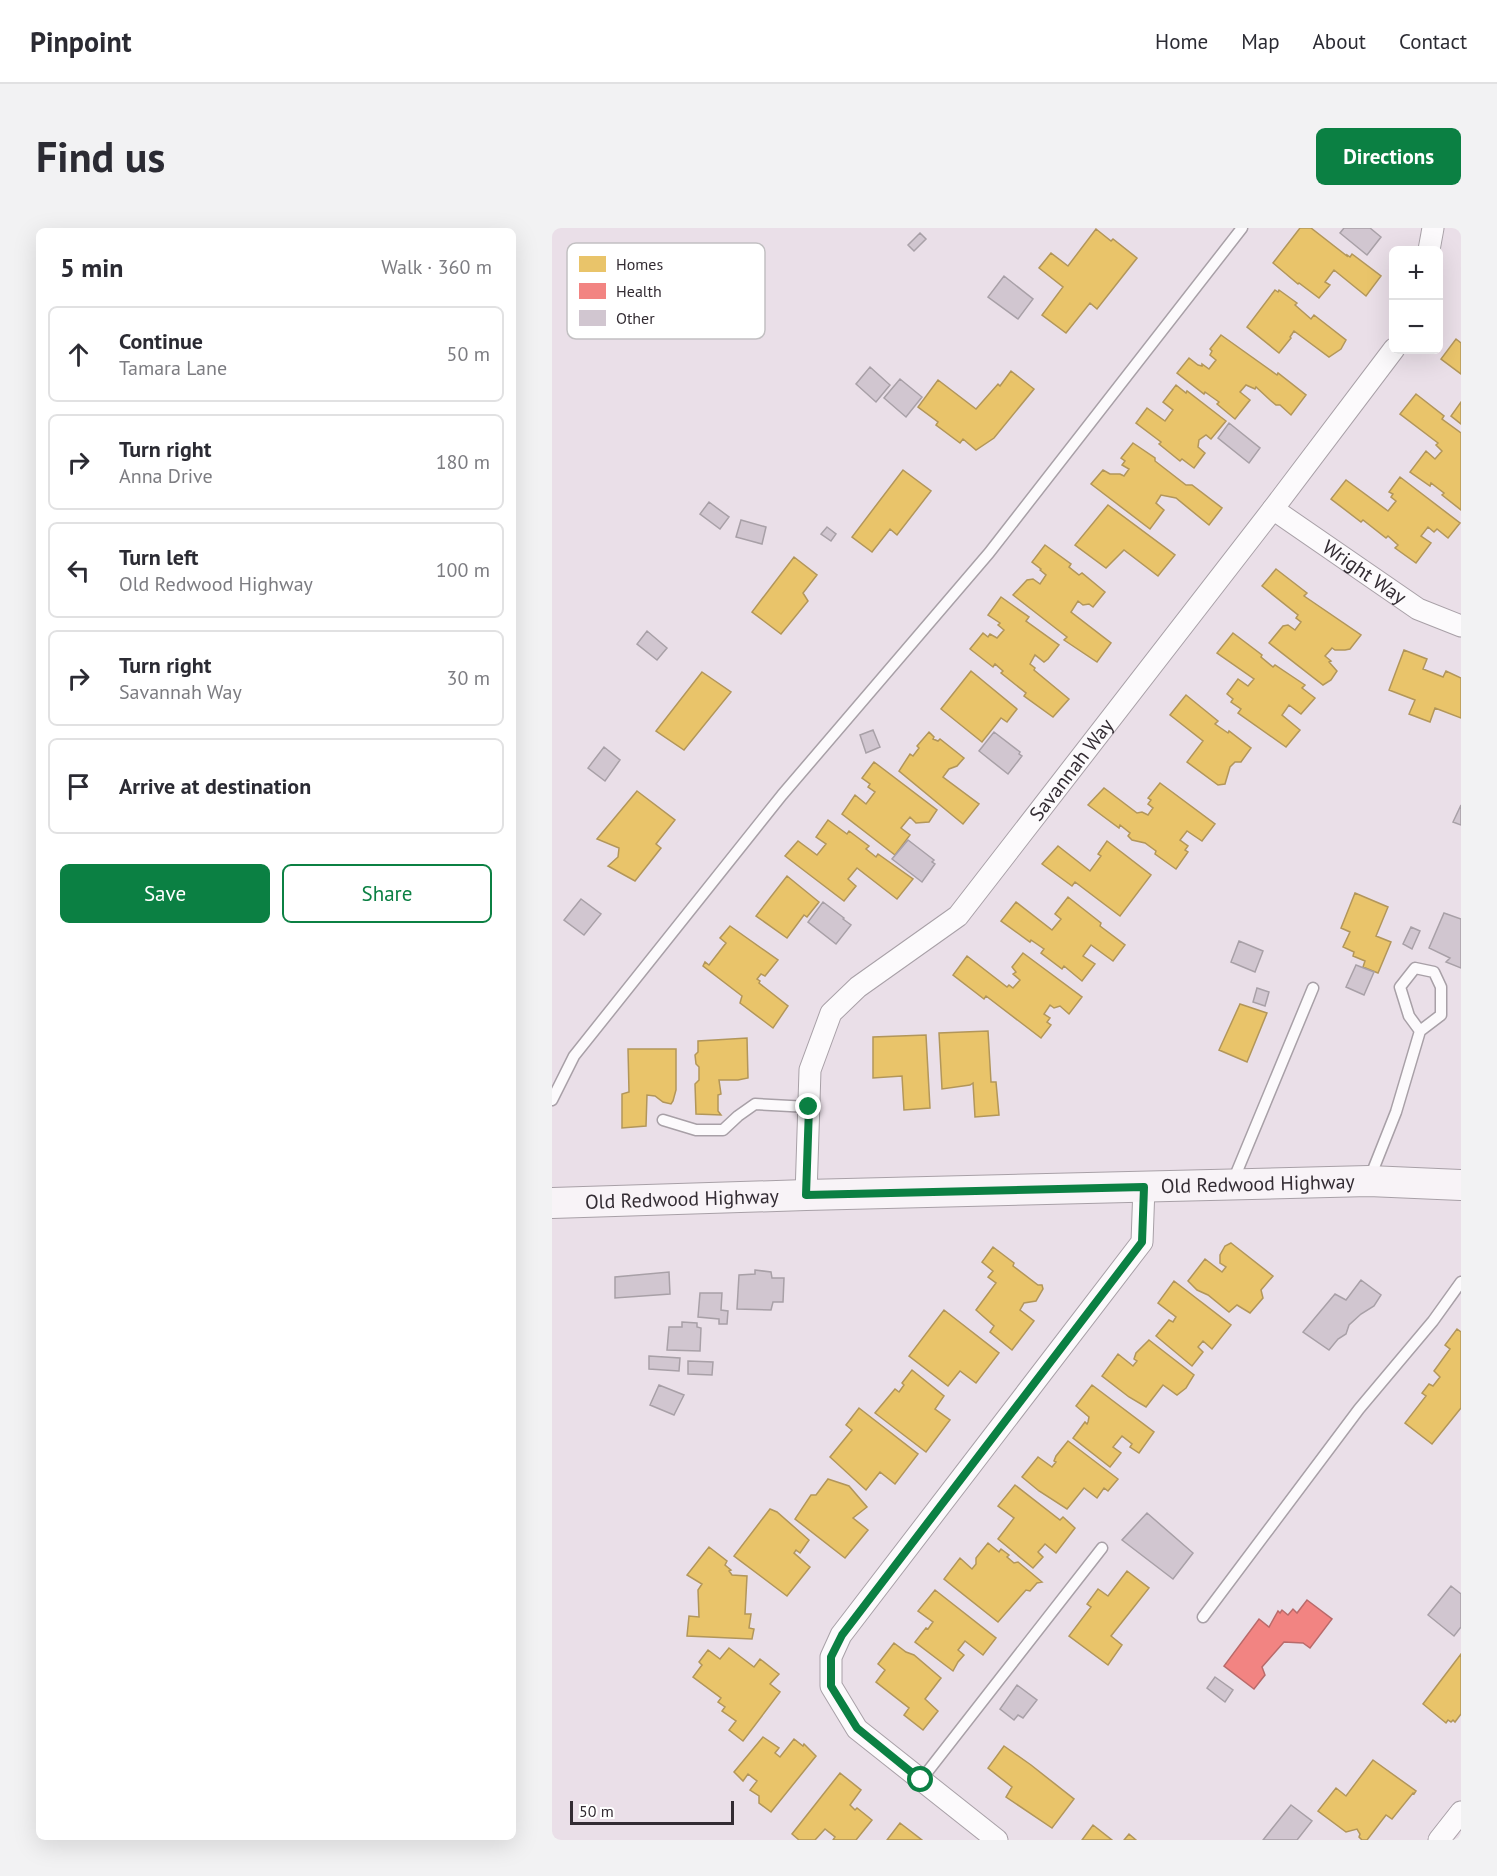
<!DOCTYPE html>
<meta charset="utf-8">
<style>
body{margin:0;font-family:"PT Sans",sans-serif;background:#f2f2f3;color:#2b2b33}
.controls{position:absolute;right:18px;top:18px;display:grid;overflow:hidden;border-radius:9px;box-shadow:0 6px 24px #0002}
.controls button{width:54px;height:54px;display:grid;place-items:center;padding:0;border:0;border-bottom:2px solid #e1e1e2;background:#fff;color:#2b2b33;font:30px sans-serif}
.scale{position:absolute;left:18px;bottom:15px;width:164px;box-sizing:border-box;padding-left:6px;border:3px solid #332c33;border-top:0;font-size:16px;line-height:21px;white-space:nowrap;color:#332c33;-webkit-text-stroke:4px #fff;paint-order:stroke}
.stop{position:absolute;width:18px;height:18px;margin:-14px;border:4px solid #0b8043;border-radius:50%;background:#fff}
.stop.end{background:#0b8043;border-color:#fff;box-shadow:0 2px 6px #0008}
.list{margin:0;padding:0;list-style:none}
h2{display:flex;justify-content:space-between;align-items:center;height:78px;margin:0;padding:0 24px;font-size:26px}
h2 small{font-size:20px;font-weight:400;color:#7c7c81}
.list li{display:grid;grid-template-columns:39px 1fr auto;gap:18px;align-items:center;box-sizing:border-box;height:96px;margin:0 12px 12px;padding:0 12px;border:2px solid #e1e1e2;border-radius:9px}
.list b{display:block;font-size:22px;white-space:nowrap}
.list p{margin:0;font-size:20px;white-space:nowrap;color:#7c7c81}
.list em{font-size:20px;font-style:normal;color:#7c7c81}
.actions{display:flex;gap:12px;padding:18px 24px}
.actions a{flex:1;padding:14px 0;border:2px solid #0b8043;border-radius:9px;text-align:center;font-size:21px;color:#0b8043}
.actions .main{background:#0b8043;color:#fff}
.icon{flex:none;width:33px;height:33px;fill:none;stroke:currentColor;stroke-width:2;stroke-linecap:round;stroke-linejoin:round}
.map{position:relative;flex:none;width:909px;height:1612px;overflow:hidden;border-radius:9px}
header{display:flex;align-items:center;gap:36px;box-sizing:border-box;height:84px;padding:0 30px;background:#fff;border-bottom:2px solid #e1e1e2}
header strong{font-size:28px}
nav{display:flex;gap:33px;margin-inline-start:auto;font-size:21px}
.intro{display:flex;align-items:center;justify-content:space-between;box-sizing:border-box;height:144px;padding:0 36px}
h1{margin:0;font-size:42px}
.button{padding:15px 27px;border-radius:9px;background:#0b8043;color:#fff;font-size:21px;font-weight:700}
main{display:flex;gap:36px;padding:0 36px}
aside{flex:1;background:#fff;border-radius:9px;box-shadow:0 6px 24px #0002}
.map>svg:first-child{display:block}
.homes{fill:#e9c46a;stroke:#b2965a;stroke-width:1.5}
.health{fill:#f28482;stroke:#b96a6a;stroke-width:1.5}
.building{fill:#d1c6d0;stroke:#a8a0a7;stroke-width:1.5}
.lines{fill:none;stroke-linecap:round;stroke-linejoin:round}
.service-casing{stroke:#a8a0a7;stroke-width:13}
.minor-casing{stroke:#a8a0a7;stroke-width:23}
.secondary-casing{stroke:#a8a0a7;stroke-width:32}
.service{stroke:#fcfafc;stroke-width:10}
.minor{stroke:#fcfafc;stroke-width:21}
.secondary{stroke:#f8f3f7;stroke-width:30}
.route{stroke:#0b8043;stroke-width:8}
.labels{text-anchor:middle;stroke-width:6;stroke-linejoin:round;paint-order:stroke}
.street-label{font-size:20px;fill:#332c33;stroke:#fff}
.key{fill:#fff;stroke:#c2c0c2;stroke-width:1.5}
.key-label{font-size:16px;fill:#332c33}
</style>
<header>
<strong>Pinpoint</strong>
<nav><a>Home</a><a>Map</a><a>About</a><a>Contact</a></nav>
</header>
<div class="intro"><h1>Find us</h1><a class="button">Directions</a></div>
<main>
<aside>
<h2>5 min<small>Walk · 360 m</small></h2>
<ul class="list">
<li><svg class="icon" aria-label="ahead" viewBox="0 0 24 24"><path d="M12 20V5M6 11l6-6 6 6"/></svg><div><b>Continue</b><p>Tamara Lane</p></div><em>50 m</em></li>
<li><svg class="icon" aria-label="right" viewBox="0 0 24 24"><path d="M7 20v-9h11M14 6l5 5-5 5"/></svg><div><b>Turn right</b><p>Anna Drive</p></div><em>180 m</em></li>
<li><svg class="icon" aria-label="left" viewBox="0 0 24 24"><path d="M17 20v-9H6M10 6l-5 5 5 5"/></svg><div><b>Turn left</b><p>Old Redwood Highway</p></div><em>100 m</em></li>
<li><svg class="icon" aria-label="right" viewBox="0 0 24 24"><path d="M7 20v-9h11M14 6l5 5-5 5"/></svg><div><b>Turn right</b><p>Savannah Way</p></div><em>30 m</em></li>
<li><svg class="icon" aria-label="arrive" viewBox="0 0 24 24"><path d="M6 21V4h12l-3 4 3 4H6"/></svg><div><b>Arrive at destination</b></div></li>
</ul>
<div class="actions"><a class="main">Save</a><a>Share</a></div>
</aside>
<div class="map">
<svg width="909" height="1612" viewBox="0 0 909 1612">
<rect width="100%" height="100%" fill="#eadfe8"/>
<path class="homes" d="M 748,0 L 759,0 L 795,28 L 795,27 L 798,29 L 800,26 L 829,48 L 814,68 L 782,42 L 773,54 L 778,57 L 767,70 L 747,55 L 746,56 L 721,35 Z
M 544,1 L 559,13 L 561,11 L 585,30 L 545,81 L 538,75 L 514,105 L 490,87 L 511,59 L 487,40 L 499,25 L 516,38 Z
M 723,62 L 726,64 L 727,62 L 745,75 L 743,77 L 759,91 L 762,87 L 794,112 L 789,121 L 777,129 L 742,103 L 738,109 L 739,110 L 727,125 L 695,99 Z
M 669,107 L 725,147 L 726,145 L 754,167 L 739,187 L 728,177 L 724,177 L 718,172 L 704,159 L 703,161 L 694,157 L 688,164 L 698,172 L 683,191 L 665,176 L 667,174 L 653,164 L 652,166 L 625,145 L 637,130 L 646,137 L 650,138 L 650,136 L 657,141 L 664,132 L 658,127 L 660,123 L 658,121 Z
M 904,111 L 909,115 L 909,146 L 889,131 Z
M 459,143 L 482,161 L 442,210 L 424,222 L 411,211 L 408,215 L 384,197 L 386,194 L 366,179 L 386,152 L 424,181 L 446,156 L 448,158 Z
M 624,157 L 634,165 L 635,163 L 674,193 L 659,211 L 654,207 L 647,212 L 646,219 L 653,225 L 642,240 L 630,231 L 628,233 L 607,216 L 609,214 L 584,195 L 595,180 L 613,193 L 621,182 L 611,174 Z
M 864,166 L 892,188 L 890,191 L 909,205 L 909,282 L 890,267 L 892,265 L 879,255 L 878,258 L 858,244 L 874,223 L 883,231 L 890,223 L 884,217 L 886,215 L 848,186 Z
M 909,174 L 909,196 L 899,188 Z
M 581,215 L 603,230 L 603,233 L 634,257 L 640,257 L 670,280 L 657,297 L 624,270 L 609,267 L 604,275 L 612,282 L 598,301 L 539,256 L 551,242 L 558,246 L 568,246 L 572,248 L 577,241 L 570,237 L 573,233 L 569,230 Z
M 351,242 L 379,263 L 345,307 L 338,301 L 320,324 L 300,309 Z
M 848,249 L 908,295 L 896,310 L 885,301 L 882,304 L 876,299 L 869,308 L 879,315 L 864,335 L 843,320 L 846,317 L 836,308 L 834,310 L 811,292 L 809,294 L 779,271 L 794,252 L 836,283 L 844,273 L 839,269 L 841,266 L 837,264 Z
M 556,277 L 623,327 L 606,348 L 572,322 L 554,340 L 523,317 Z
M 493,317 L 519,336 L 517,339 L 527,347 L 530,345 L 553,364 L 541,379 L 537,376 L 531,377 L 526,373 L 519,384 L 559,415 L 545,434 L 512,412 L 515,409 L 461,367 L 475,352 L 481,351 L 488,356 L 494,347 L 488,342 L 489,341 L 480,334 Z
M 242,329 L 265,347 L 251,365 L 256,373 L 229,406 L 200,384 Z
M 724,341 L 755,365 L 752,368 L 809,407 L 798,421 L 793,422 L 783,422 L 780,420 L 773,428 L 779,433 L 777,434 L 785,443 L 779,452 L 771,457 L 717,415 L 731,398 L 736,397 L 743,402 L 749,394 L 744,390 L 746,387 L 710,358 Z
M 449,369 L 477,389 L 474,393 L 507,417 L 496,431 L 492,434 L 483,427 L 478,436 L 483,440 L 482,442 L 517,471 L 501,489 L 472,468 L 474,465 L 449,445 L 451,443 L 443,436 L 441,439 L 418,421 L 431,405 L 436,409 L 438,406 L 445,410 L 452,402 L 446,397 L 448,395 L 436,387 Z
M 681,405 L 710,427 L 709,429 L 721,439 L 723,437 L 753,457 L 750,460 L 763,470 L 749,486 L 737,477 L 730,487 L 748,502 L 734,519 L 686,485 L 689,481 L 679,474 L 681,471 L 675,466 L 686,451 L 696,458 L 702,451 L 665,425 Z
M 852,422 L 875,431 L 871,441 L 891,449 L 894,443 L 909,450 L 909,490 L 883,480 L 878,494 L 857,486 L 863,472 L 837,462 Z
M 419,443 L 465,481 L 455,494 L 449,490 L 430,514 L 389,481 Z
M 150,444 L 179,464 L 132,522 L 104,503 Z
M 634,467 L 666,493 L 663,496 L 676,505 L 677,503 L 699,520 L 689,534 L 683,534 L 678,539 L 673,556 L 666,557 L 635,534 L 651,513 L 618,487 Z
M 377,504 L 382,509 L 381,511 L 386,513 L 388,511 L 412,530 L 405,538 L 397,541 L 391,549 L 427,576 L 411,596 L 347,543 L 358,526 L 361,528 L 367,520 L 365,518 Z
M 322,534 L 385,582 L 377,594 L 364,595 L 358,589 L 349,600 L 358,607 L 343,627 L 290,586 L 303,567 L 314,576 L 323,564 L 316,559 L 318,556 L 310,550 Z
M 608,555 L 663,596 L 650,613 L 635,603 L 628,612 L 636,618 L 633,622 L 636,624 L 624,641 L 603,626 L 604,623 L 593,615 L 580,612 L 576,608 L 578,605 L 568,597 L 567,600 L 536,577 L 552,560 L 585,585 L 590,584 L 596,587 L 601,580 L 596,576 L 599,572 L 596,570 Z
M 85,563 L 123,592 L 104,616 L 109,620 L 83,653 L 56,638 L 66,629 L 67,620 L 45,611 Z
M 276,592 L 295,606 L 297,603 L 317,618 L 314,621 L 324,629 L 326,626 L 361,651 L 345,671 L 305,640 L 296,651 L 304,658 L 292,673 L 233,628 L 246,613 L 265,627 L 274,616 L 264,609 Z
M 555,613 L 599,647 L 568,688 L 523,654 L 520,658 L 490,636 L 506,618 L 538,643 L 549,628 L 546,626 Z
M 235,648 L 267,674 L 255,689 L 252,687 L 235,710 L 204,688 Z
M 803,665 L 836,679 L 824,708 L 839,714 L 826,745 L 811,739 L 813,733 L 801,728 L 802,724 L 791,719 L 798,704 L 789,700 Z
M 516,669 L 549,695 L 548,698 L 573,717 L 561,733 L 539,717 L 531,728 L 543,736 L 530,753 L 512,738 L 510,741 L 489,725 L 492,721 L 479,712 L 478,714 L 449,693 L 464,674 L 500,702 L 509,691 L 503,686 Z
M 178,698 L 226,732 L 213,748 L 209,746 L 205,751 L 208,753 L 207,755 L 236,778 L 221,800 L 188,775 L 190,768 L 151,738 L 153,734 L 157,737 L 174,715 L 168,710 Z
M 471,725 L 530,769 L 517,786 L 508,778 L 502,780 L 498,777 L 492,786 L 498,790 L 495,794 L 499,797 L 489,810 L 434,768 L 432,771 L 401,747 L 415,728 L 455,759 L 457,757 L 461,760 L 468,752 L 461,746 L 464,744 L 460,739 Z
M 688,776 L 715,785 L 695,834 L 667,822 Z
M 436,803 L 439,854 L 444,854 L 447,887 L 423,889 L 421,855 L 418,857 L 390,861 L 387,805 Z
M 374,807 L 378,880 L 352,882 L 350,848 L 321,850 L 321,809 Z
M 195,810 L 196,850 L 186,852 L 167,852 L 169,866 L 166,867 L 166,883 L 169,887 L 144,886 L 143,856 L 147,852 L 147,839 L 144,836 L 143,827 L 146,824 L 146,813 Z
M 76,821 L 124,821 L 124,862 L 121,873 L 119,876 L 111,874 L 103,868 L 95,867 L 94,898 L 70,900 L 70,866 L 77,864 Z
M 679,1015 L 721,1048 L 709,1062 L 711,1070 L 698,1085 L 685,1077 L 677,1084 L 656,1067 L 645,1062 L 636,1053 L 653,1031 L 670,1044 L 674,1039 L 668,1035 L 668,1027 L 673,1018 Z
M 441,1019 L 462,1035 L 461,1038 L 486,1057 L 490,1057 L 491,1061 L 484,1073 L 472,1075 L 468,1082 L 482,1093 L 460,1122 L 438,1104 L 442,1098 L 424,1082 L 444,1055 L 436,1049 L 441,1043 L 430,1034 Z
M 622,1053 L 679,1097 L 660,1121 L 651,1113 L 646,1119 L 651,1124 L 640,1138 L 604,1108 L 617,1092 L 621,1094 L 624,1089 L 606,1075 Z
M 392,1082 L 447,1125 L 424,1155 L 408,1143 L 396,1158 L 357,1128 Z
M 905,1101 L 909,1104 L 909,1180 L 880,1216 L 853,1195 L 874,1168 L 870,1165 L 877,1156 L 881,1158 L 888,1149 L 882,1143 L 898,1121 L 893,1117 Z
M 597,1112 L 642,1147 L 634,1160 L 625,1167 L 611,1157 L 594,1179 L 577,1169 L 550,1148 L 566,1126 L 581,1138 L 585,1133 L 582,1131 L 584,1125 Z
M 360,1142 L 392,1168 L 383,1181 L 398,1192 L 374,1224 L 323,1185 L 343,1161 L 347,1164 L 352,1157 L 350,1155 Z
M 540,1157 L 602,1204 L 587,1225 L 578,1219 L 580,1216 L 570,1208 L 561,1219 L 569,1225 L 558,1239 L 521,1210 L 533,1194 L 535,1196 L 536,1194 L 537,1189 L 524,1178 Z
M 307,1180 L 366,1226 L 343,1256 L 328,1244 L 314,1262 L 278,1229 L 300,1202 L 294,1197 Z
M 516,1213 L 566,1251 L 556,1263 L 552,1260 L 545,1270 L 532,1260 L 515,1281 L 487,1263 L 470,1249 L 486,1229 L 500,1239 L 504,1234 L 502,1233 L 504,1228 Z
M 276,1251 L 297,1258 L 315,1279 L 301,1290 L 316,1302 L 293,1330 L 243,1291 L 259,1267 L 264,1267 Z
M 463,1257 L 508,1292 L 511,1289 L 523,1300 L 504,1325 L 493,1316 L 486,1324 L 491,1329 L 481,1340 L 446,1311 L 462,1290 L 446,1278 Z
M 218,1281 L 225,1284 L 257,1312 L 248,1325 L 244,1322 L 242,1325 L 258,1339 L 235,1368 L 182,1328 Z
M 436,1315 L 447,1324 L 449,1321 L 457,1327 L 455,1329 L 462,1335 L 466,1334 L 490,1354 L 485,1355 L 478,1363 L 474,1362 L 446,1394 L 392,1351 L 408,1330 L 420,1341 L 424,1336 L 424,1330 Z
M 157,1319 L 175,1333 L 173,1337 L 179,1342 L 177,1343 L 180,1347 L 195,1348 L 193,1386 L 199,1386 L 197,1400 L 202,1401 L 200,1411 L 135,1408 L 137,1388 L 147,1389 L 146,1362 L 150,1356 L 135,1347 Z
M 575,1343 L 597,1360 L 559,1408 L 570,1417 L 556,1437 L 517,1408 L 539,1379 L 535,1376 L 546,1361 L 556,1368 Z
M 383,1362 L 444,1410 L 431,1427 L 413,1413 L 406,1422 L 412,1427 L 406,1434 L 401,1443 L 363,1414 L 374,1400 L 376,1401 L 381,1394 L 366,1383 Z
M 342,1415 L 354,1424 L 362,1427 L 389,1450 L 373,1471 L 386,1483 L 371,1502 L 352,1487 L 357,1480 L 324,1454 L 333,1442 L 326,1436 Z
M 177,1420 L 202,1439 L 208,1431 L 227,1446 L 218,1456 L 228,1464 L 191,1513 L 177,1502 L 184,1493 L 170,1483 L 173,1479 L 166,1474 L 169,1470 L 141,1449 L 150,1437 L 147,1434 L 156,1422 L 168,1431 Z
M 909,1426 L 909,1486 L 903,1494 L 901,1492 L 899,1494 L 896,1492 L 894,1495 L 871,1476 Z
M 211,1509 L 227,1520 L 223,1525 L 228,1529 L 242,1511 L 251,1518 L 252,1516 L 264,1528 L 219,1584 L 207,1575 L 207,1568 L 198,1562 L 205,1553 L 196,1546 L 191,1553 L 182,1544 Z
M 452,1518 L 479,1537 L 522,1571 L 500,1600 L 454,1569 L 460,1559 L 436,1540 Z
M 821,1532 L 864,1563 L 862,1566 L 861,1565 L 840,1591 L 834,1587 L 815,1612 L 810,1612 L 807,1609 L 808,1606 L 805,1601 L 794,1604 L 766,1583 L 784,1560 L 794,1568 Z
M 288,1545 L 309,1562 L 298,1577 L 303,1582 L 305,1580 L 320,1592 L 304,1612 L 281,1612 L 283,1609 L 273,1601 L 263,1612 L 247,1612 L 240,1606 Z
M 348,1595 L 370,1612 L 335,1612 Z
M 541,1597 L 560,1612 L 530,1612 Z
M 577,1606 L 584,1612 L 572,1612 Z"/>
<path class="health" d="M 755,1372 L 780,1391 L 758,1420 L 751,1415 L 732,1414 L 710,1439 L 713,1447 L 702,1461 L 672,1438 L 707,1391 L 717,1399 L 726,1383 L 728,1385 L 730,1382 L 736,1387 L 741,1381 L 745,1385 Z"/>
<path class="building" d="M 792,0 L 818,0 L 829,9 L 815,27 L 788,5 Z
M 368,5 L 374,11 L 362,23 L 356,17 Z
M 452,48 L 481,71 L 466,91 L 436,69 Z
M 318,139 L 338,157 L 324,174 L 304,156 Z
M 348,151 L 370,169 L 354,189 L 332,170 Z
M 677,195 L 708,220 L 697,235 L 666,210 Z
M 157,274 L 177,289 L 168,301 L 148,286 Z
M 189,292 L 214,299 L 210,316 L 184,309 Z
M 275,299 L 284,306 L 279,313 L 269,306 Z
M 95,403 L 115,420 L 105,432 L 85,416 Z
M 321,502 L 328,519 L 314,525 L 308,507 Z
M 442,504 L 468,524 L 467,526 L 470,528 L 456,546 L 427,523 Z
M 52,519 L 68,532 L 53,553 L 36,540 Z
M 909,577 L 909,597 L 901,594 Z
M 356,612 L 382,632 L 380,634 L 383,636 L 370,654 L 340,631 Z
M 29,671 L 49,686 L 32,707 L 12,692 Z
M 271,674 L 292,690 L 291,691 L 299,697 L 284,716 L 256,694 Z
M 892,685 L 909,691 L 909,740 L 894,734 L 898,730 L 877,720 Z
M 859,699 L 868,703 L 860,721 L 851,716 Z
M 687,713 L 711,723 L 703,744 L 679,734 Z
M 804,737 L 822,744 L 812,767 L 794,759 Z
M 705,760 L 717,764 L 713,778 L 701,774 Z
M 203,1042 L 219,1044 L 220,1050 L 232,1050 L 231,1074 L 221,1074 L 219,1082 L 185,1081 L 187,1047 L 203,1046 Z
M 117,1044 L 118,1066 L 63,1070 L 63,1049 Z
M 809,1052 L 829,1067 L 822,1078 L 809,1086 L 797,1097 L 794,1106 L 786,1111 L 777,1122 L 751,1104 L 783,1066 L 794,1072 Z
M 148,1065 L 170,1065 L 169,1082 L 176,1083 L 175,1096 L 167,1096 L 167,1091 L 146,1089 Z
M 130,1094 L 145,1095 L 145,1099 L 149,1100 L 148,1123 L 115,1122 L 117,1099 L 130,1099 Z
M 97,1128 L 128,1130 L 127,1143 L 97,1141 Z
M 136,1133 L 161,1134 L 160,1147 L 136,1146 Z
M 107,1157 L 132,1167 L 122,1187 L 98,1177 Z
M 595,1285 L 641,1325 L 621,1351 L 570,1312 Z
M 899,1358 L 909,1366 L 909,1399 L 902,1408 L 876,1387 Z
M 663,1449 L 681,1462 L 673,1474 L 655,1460 Z
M 465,1457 L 485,1472 L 471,1490 L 466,1487 L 462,1492 L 448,1481 Z
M 739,1577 L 760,1593 L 745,1612 L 711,1612 Z"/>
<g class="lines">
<defs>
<path id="service" d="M 0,872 L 22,828 L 230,567 L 437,325 L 690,0
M 111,892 L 144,902 L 171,902 L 186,888 L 203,876 L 257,879
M 817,952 L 844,884 L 868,803 L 889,787 L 889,759 L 882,744 L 863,740 L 848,759 L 857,788 L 868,803
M 681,953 L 761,760
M 651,1389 L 807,1181 L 881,1093 L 909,1054
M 369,1552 L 550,1320"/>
<g id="minor">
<path d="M 877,22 L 881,0"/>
<path id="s1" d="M 721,281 L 866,381 L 909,398"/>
<path id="s2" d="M 254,967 L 258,842 L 279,785 L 306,759 L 406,688 L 721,281 L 842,121"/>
<path d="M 445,1612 L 305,1501 L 279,1458 L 279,1429 L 289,1407 L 590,1014 L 592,959"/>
<path d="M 887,1612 L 909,1584"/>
</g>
<g id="secondary">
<path id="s3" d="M 0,975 L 254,967 L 817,953 L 909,957"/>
</g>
</defs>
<use href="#service" class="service-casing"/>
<use href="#minor" class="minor-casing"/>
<use href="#secondary" class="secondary-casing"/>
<use href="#service" class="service"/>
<use href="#minor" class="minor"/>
<use href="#secondary" class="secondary"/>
</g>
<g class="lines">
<path class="route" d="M 257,879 L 254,967 L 592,959 L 590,1014 L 290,1407 L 279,1429 L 279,1458 L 305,1500 L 369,1552"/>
</g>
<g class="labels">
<g class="street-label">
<text dy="7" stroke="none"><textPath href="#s1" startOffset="111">Wright Way</textPath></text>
<text dy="7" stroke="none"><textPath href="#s2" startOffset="531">Savannah Way</textPath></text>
<text dy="7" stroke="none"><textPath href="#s3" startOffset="706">Old Redwood Highway</textPath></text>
<text dy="7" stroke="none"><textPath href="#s3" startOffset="130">Old Redwood Highway</textPath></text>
</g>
</g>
<rect x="15" y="15" width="198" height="96" rx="9" class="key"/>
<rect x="27" y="28" width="27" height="16" fill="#e9c46a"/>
<rect x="27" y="55" width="27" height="16" fill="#f28482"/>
<rect x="27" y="82" width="27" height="16" fill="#d1c6d0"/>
<g class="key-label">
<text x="64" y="42">Homes</text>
<text x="64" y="69">Health</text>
<text x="64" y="96">Other</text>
</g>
</svg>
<div class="controls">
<button>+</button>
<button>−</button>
</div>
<div class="scale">50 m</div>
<div class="stop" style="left:369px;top:1552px"></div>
<div class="stop end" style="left:257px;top:879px"></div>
</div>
</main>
